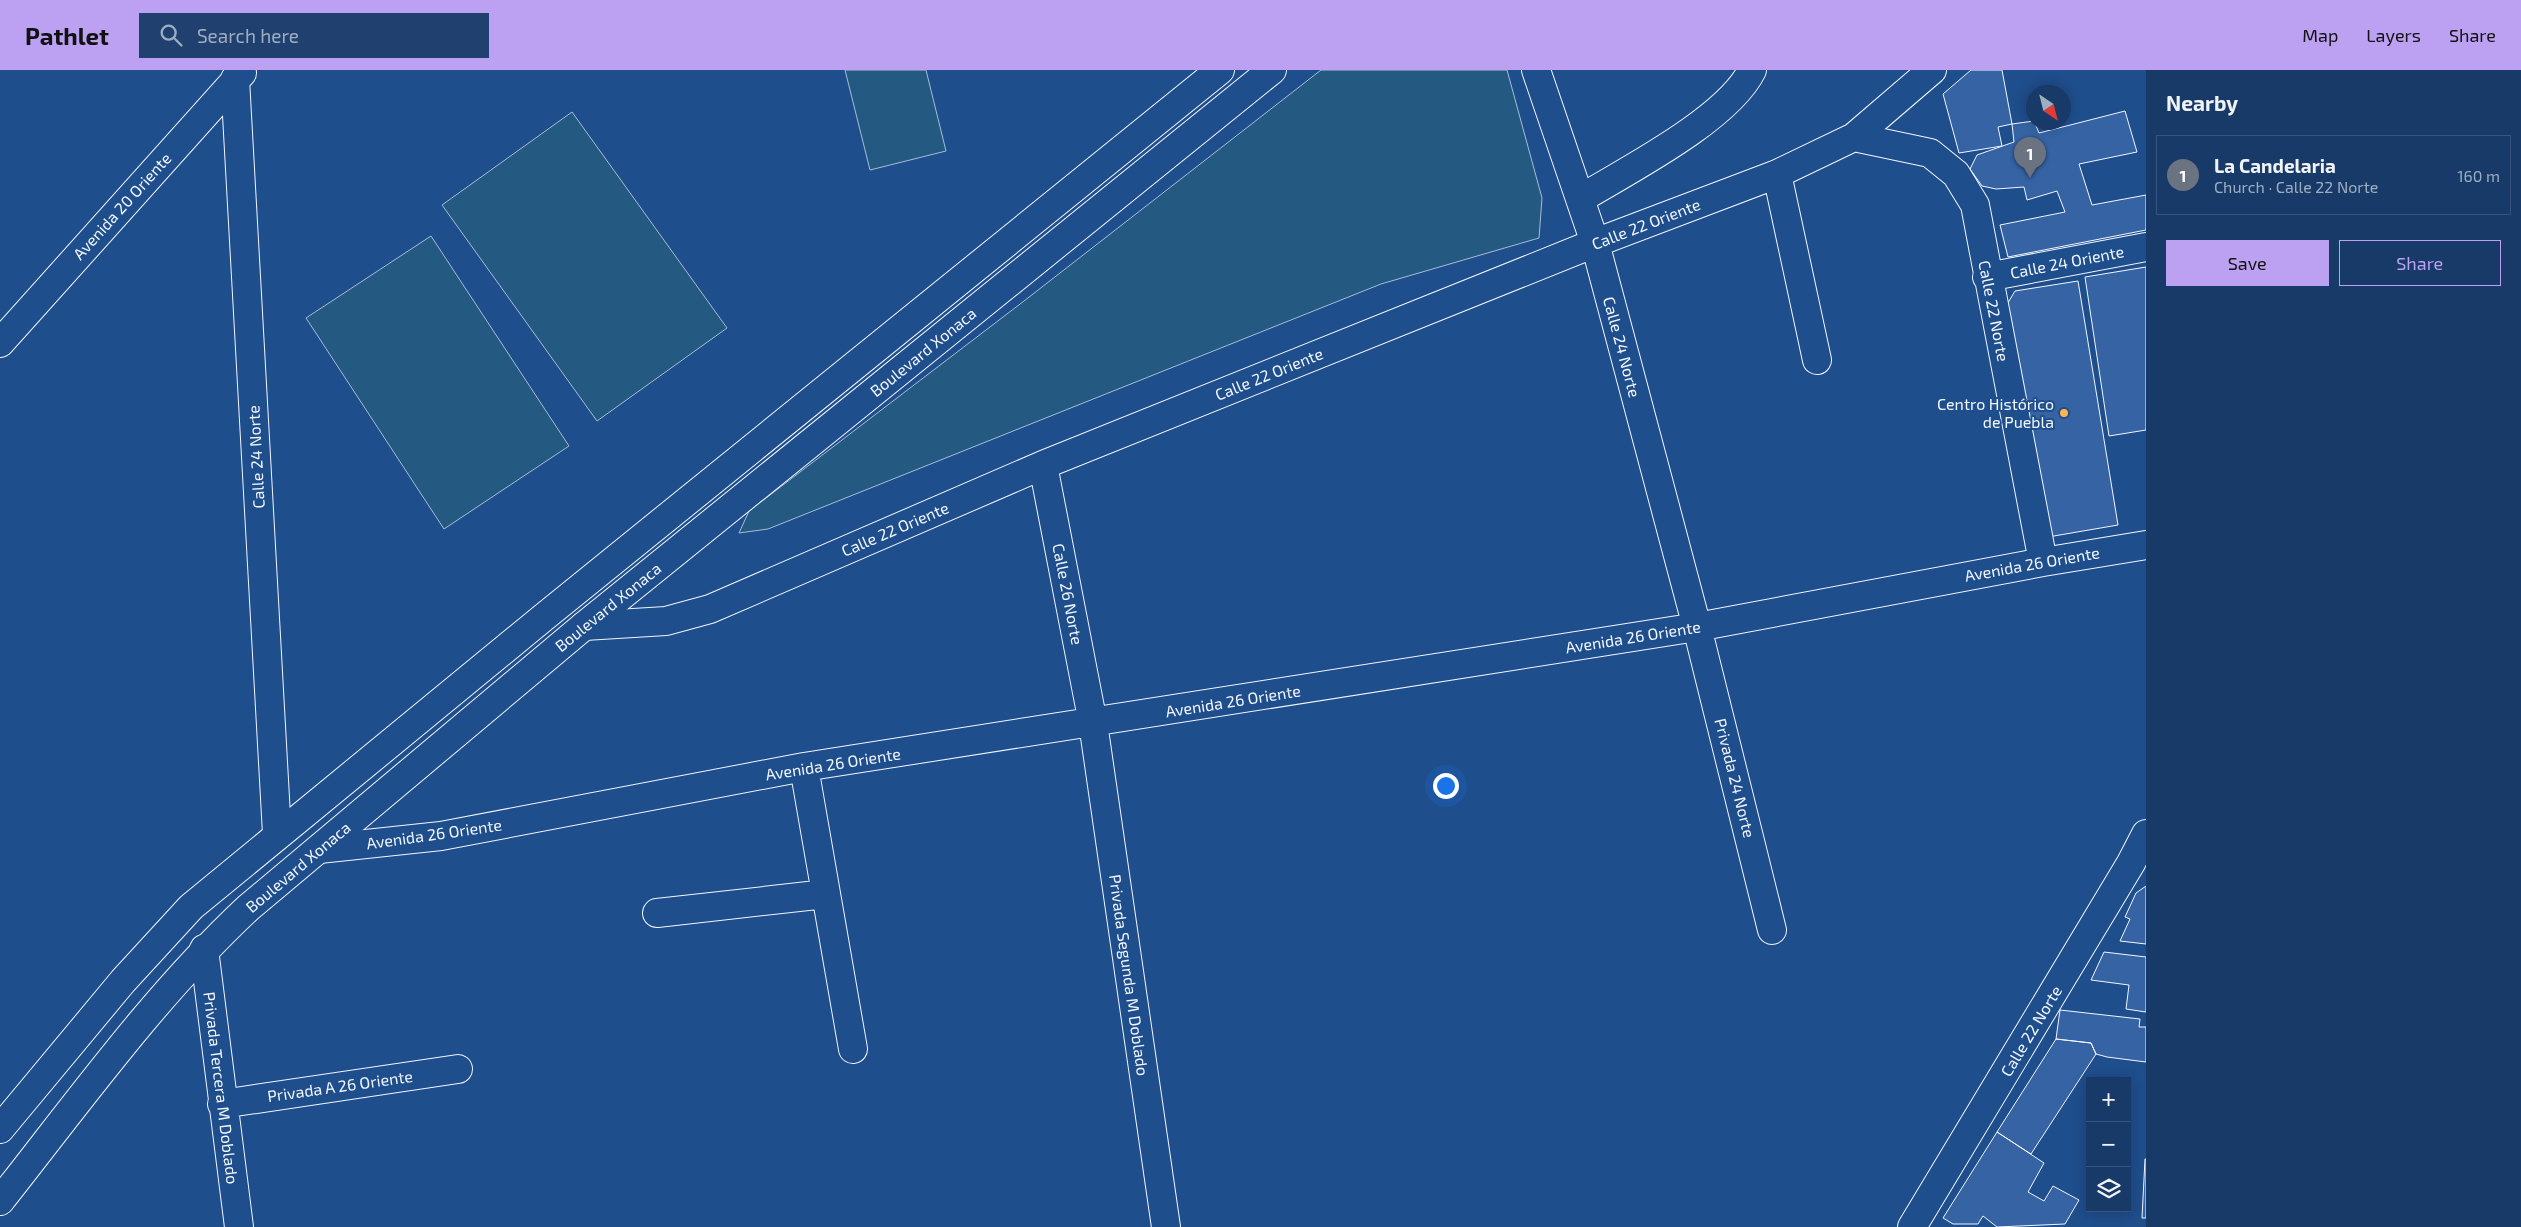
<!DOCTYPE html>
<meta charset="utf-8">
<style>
body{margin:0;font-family:"Exo 2",sans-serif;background:#20416f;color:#f1f3f6}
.controls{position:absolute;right:15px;bottom:15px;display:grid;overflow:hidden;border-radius:0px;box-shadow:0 2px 12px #0003}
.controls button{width:45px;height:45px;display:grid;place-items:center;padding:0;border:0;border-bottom:1px solid #36547d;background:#173a69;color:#f1f3f6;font:25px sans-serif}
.compass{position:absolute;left:2026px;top:15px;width:45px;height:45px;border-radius:50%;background:#173a69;box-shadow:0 2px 12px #0003;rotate:145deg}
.you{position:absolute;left:1445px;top:715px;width:18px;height:18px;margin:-12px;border:4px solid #fff;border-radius:50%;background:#1a73e8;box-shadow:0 0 0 8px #1a73e833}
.badge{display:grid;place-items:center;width:32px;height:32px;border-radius:50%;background:#bca0f2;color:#fff;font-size:16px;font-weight:700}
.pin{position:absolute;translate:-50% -41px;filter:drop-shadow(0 1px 2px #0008)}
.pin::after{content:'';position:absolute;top:26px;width:18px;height:15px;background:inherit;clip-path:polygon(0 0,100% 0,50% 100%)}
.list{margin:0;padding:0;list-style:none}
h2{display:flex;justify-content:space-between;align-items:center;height:65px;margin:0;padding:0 20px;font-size:21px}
h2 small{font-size:16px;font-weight:400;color:#9eadc0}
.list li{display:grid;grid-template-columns:32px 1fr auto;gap:15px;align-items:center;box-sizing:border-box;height:80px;margin:0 10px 10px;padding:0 10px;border:1px solid #36547d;border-radius:0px}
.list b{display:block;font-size:19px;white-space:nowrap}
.list p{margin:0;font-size:16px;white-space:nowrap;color:#9eadc0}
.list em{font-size:16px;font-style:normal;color:#9eadc0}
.actions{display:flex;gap:10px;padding:15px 20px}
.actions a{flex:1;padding:11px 0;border:1px solid #bca0f2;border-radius:0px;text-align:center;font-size:18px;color:#bca0f2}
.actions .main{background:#bca0f2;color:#111}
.icon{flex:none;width:28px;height:28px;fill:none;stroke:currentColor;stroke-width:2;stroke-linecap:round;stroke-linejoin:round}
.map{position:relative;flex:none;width:2146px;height:1157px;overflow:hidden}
header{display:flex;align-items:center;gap:30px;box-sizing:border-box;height:70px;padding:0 25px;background:#bca0f2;color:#111}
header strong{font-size:24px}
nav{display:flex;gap:28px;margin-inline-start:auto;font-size:18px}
.search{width:350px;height:45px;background:#20416f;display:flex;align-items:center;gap:12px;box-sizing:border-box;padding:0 18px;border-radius:0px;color:#9eadc0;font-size:19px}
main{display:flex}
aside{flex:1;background:#173a69}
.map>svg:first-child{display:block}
.green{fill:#245a82;stroke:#a8bbd7}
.building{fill:#3563a3;stroke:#f2f6ff}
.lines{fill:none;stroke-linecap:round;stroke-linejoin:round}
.minor-casing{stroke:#f2f6ff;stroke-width:30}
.major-casing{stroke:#f2f6ff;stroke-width:30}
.minor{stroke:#1f4e8c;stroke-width:28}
.major{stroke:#1f4e8c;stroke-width:28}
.poi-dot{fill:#ffb74d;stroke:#1f4e8c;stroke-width:2}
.labels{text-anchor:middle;stroke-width:4;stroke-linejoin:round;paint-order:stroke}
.street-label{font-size:16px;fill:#f2f6ff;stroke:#1f4e8c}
.poi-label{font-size:16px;fill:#f2f6ff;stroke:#1f4e8c;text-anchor:end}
</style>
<header>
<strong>Pathlet</strong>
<div class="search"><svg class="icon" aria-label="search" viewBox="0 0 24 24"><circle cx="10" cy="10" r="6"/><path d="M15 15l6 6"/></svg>Search here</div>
<nav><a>Map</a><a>Layers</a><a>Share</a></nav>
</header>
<main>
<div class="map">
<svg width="2146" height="1157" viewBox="0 0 2146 1157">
<rect width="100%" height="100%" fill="#1f4e8c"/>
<path class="green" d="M 845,0 L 926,0 L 946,81 L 870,100 Z
M 1321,0 L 1507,0 L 1542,128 L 1539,168 L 1381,214 L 768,459 L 739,463 L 749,441 L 1024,231 Z
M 572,42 L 727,258 L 597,351 L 442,135 Z
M 431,166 L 569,376 L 444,459 L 306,248 Z"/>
<path class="building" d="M 1971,0 L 2002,0 L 2012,54 L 1998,57 L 2002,76 L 1959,83 L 1943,24 Z
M 2125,41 L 2137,82 L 2079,94 L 2092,135 L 2146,125 L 2146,160 L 2008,187 L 2000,155 L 2065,142 L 2057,121 L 2027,130 L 2024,117 L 1996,119 L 1982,116 L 1970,99 L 1977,85 L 2014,72 L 2012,54 L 2034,51 L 2039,63 Z
M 2146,197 L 2146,360 L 2109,366 L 2085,207 Z
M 2078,211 L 2118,455 L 2048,467 L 2006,236 L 2015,221 Z
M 2146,816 L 2146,874 L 2120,871 L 2130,849 L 2125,847 L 2136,823 Z
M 2104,882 L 2146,887 L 2146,942 L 2126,939 L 2129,915 L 2091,910 Z
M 2060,940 L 2140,949 L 2139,957 L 2146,957 L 2146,992 L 2107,987 L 2096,984 L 2091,973 L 2056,969 Z
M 2056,969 L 2091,973 L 2096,984 L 2031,1084 L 1997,1062 Z
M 1997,1062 L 2044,1093 L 2028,1122 L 2044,1131 L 2053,1116 L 2079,1130 L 2065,1154 L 1997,1157 L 1983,1146 L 1978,1154 L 1953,1154 L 1943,1148 Z
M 2145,1089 L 2146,1089 L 2146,1148 L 2142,1148 Z"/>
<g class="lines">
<defs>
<path id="minor" d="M 1536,0 L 1595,173 L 1697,557 L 1772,860
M 235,9 L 277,764
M 1854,67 L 1930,83 L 1956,104 L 1975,135 L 2043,492
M 1777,104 L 1817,290
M 1580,129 C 1628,100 1728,49 1752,0
M 1987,207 L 2146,177
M 0,273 L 242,3
M 1043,395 L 1093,653 L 1166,1157
M 584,556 L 666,551 L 710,539 L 1043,395 L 1595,173 L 1777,104 L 1854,67 L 1932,0
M 804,697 L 853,979
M 319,779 L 441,766 L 804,697 L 1697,557 L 2043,492 L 2146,475
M 657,843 L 826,824
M 204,879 L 239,1157
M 222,1034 L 458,999
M 1912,1157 L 2131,793 L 2146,764"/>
<path id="major" d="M 0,1059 L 123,911 L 191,837 L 544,547 L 1220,0
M 0,1131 C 79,1031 155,925 248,838 L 584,556 L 1272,0"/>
</defs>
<use href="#minor" class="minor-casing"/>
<use href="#major" class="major-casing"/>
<use href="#minor" class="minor"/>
<use href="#major" class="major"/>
</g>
<circle class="poi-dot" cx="2064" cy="343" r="5"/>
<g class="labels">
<g class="street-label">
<text transform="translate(122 136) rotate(-48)" y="6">Avenida 20 Oriente</text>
<text transform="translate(1646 154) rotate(-21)" y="6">Calle 22 Oriente</text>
<text transform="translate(2067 192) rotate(-11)" y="6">Calle 24 Oriente</text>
<text transform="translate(1994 241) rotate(79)" y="6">Calle 22 Norte</text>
<text transform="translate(1622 277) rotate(75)" y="6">Calle 24 Norte</text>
<text transform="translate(923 282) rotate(-39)" y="6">Boulevard Xonaca</text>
<text transform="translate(1269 304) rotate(-22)" y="6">Calle 22 Oriente</text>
<text transform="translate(256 387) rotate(-93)" y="6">Calle 24 Norte</text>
<text transform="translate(895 459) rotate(-23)" y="6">Calle 22 Oriente</text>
<text transform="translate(2032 494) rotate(-10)" y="6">Avenida 26 Oriente</text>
<text transform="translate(1068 524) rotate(79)" y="6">Calle 26 Norte</text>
<text transform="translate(608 537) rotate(-39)" y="6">Boulevard Xonaca</text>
<text transform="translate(1633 567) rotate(-9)" y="6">Avenida 26 Oriente</text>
<text transform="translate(1233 631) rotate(-9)" y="6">Avenida 26 Oriente</text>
<text transform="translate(833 694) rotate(-9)" y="6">Avenida 26 Oriente</text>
<text transform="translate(1735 708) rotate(76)" y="6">Privada 24 Norte</text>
<text transform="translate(434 764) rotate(-8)" y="6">Avenida 26 Oriente</text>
<text transform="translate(298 797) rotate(-40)" y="6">Boulevard Xonaca</text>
<text transform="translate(1129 905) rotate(82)" y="6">Privada Segunda M Doblado</text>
<text transform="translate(2031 961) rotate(-59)" y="6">Calle 22 Norte</text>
<text transform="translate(340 1016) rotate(-8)" y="6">Privada A 26 Oriente</text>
<text transform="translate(221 1018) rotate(83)" y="6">Privada Tercera M Doblado</text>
</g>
<g class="poi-label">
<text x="2054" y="340">Centro Histórico<tspan x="2054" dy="18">de Puebla</tspan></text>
</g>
</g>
</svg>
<div class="controls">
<button>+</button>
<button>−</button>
<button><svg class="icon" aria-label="layers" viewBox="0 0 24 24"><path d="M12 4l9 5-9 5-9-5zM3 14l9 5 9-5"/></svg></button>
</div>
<svg class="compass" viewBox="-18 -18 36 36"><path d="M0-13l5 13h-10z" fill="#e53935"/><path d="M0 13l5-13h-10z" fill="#9eadc0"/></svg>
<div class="you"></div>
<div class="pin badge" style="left:2030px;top:108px;background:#6b7280">1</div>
</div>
<aside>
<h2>Nearby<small></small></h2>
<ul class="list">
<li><span class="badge" style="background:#6b7280">1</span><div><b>La Candelaria</b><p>Church · Calle 22 Norte</p></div><em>160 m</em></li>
</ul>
<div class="actions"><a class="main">Save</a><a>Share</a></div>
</aside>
</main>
